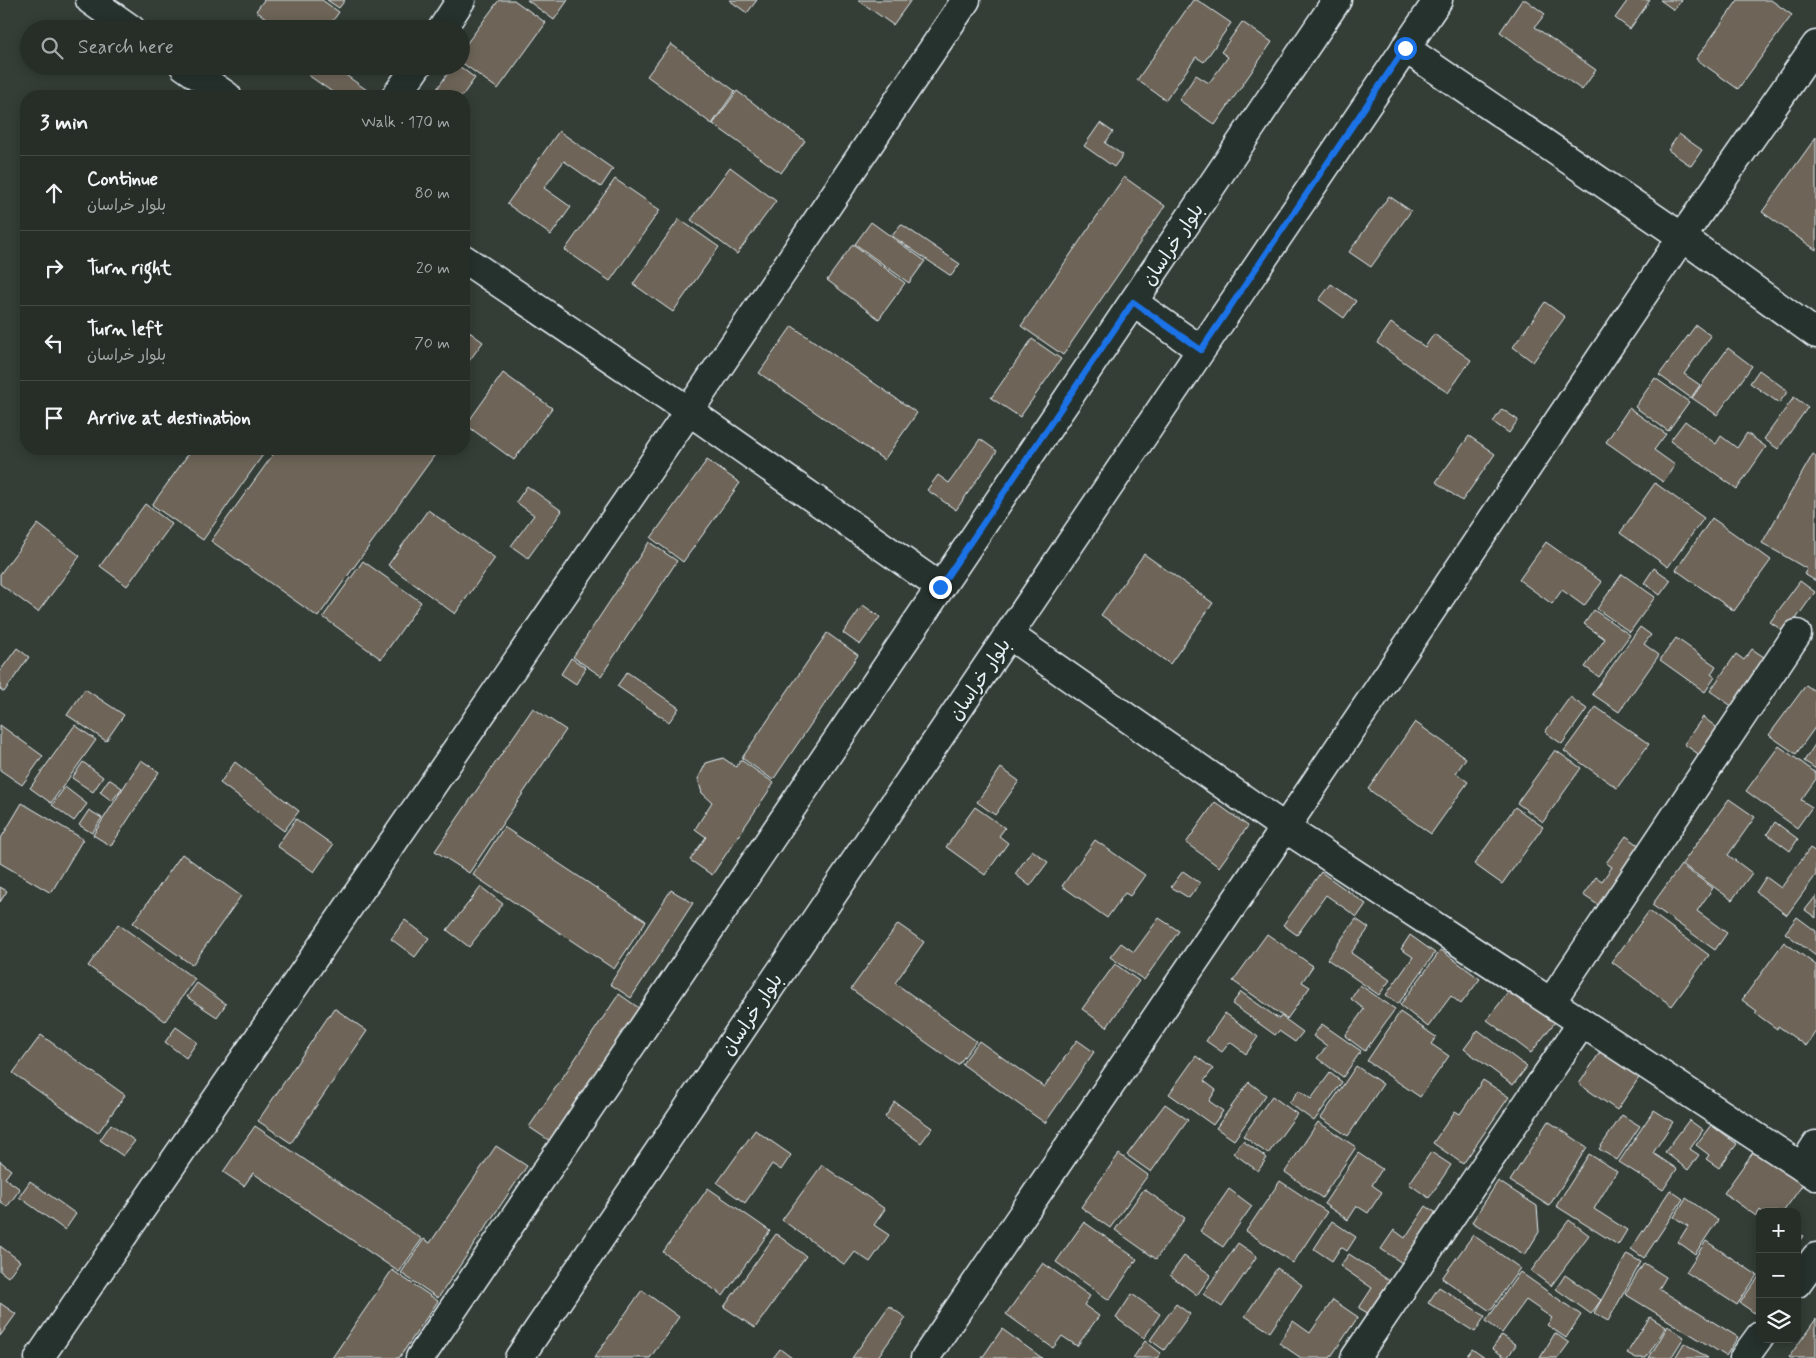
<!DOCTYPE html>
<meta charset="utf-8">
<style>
body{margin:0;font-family:Mynerve,"Playpen Sans Arabic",sans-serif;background:#2f3630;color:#f1f3f6}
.controls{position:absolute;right:15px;bottom:15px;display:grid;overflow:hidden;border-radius:10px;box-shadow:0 2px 12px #0003}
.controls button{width:45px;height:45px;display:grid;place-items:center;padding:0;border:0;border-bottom:1px solid #434a45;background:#272e28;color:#f1f3f6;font:25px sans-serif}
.stop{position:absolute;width:15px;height:15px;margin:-11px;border:4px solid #1a73e8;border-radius:50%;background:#fff}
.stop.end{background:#1a73e8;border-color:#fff;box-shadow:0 1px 5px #0008}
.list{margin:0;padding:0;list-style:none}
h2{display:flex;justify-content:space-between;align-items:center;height:65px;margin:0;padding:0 20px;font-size:21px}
h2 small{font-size:16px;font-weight:400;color:#a4a8a8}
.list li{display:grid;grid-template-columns:32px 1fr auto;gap:15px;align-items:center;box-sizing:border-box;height:75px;padding:0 20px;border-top:1px solid #434a45}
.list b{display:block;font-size:19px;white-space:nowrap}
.list p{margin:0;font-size:16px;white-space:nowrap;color:#a4a8a8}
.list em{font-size:16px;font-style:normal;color:#a4a8a8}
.icon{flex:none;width:28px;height:28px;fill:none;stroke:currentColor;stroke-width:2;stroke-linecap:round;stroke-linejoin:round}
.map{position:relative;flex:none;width:1816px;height:1358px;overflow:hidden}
.search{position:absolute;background:#272e28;box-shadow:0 2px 12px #0003;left:20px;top:20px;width:450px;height:55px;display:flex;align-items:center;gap:12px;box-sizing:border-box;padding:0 18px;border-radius:28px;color:#a4a8a8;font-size:19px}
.panel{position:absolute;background:#272e28;box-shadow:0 2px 12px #0003;left:20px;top:90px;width:450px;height:365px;border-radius:20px}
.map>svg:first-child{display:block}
.building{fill:#6e6558;stroke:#e8f1f8}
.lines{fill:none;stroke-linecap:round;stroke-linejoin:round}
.minor-casing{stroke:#e8f1f8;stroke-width:31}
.secondary-casing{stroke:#e8f1f8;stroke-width:31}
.minor{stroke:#26332d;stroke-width:28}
.secondary{stroke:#26332d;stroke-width:28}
.route{stroke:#1a73e8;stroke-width:6}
.labels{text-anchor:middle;stroke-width:4;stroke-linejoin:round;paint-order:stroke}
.street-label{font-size:19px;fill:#e8f1f8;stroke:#26332d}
</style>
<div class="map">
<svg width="1816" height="1358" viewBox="0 0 1816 1358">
<rect width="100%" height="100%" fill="#343d36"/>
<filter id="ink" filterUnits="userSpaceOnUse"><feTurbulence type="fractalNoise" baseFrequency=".02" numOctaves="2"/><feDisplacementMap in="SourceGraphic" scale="10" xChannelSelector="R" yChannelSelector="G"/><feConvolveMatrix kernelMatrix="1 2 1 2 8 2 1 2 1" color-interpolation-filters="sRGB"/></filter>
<g filter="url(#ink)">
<path class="building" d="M 264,0 L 322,0 L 339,12 L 327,29 L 281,29 L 256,11 Z
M 327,0 L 345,0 L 339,8 Z
M 499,0 L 514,0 L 546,23 L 498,89 L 461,62 L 461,51 Z
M 527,0 L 568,0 L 554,20 Z
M 729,0 L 757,0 L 747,13 Z
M 858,0 L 911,0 L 893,25 Z
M 1193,0 L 1197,0 L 1231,23 L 1204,62 L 1196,57 L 1166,100 L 1137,80 Z
M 1522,0 L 1526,0 L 1545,14 L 1535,27 L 1596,70 L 1582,90 L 1500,32 Z
M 1628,0 L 1650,0 L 1630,29 L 1615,18 Z
M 1660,0 L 1682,0 L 1674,10 Z
M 1738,0 L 1771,0 L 1792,15 L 1738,89 L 1696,59 Z
M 1242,22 L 1272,42 L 1215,125 L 1179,100 L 1196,75 L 1209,83 L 1228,57 L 1221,52 Z
M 671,44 L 735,91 L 712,124 L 647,76 Z
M 314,66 L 333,66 L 374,95 L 338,96 L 308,75 Z
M 453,66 L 459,66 L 475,78 L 462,96 L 432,96 Z
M 737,91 L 805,141 L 781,173 L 713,124 Z
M 1100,123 L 1113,132 L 1105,143 L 1123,155 L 1114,167 L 1084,146 Z
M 559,131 L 613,169 L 601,187 L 564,161 L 544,188 L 571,207 L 551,235 L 507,204 Z
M 1679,134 L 1702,150 L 1691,166 L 1668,150 Z
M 1816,137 L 1816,250 L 1762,212 Z
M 730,167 L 776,201 L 737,254 L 691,220 Z
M 1124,177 L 1165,206 L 1063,355 L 1021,326 Z
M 615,179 L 660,210 L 610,281 L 565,250 Z
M 1389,196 L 1411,211 L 1371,267 L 1349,252 Z
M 679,219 L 719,247 L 673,312 L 633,284 Z
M 871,222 L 925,261 L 909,283 L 855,244 Z
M 901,224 L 960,264 L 951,276 L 892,236 Z
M 853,244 L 905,283 L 879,319 L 827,280 Z
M 1331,284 L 1356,301 L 1344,318 L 1319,300 Z
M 1545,302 L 1565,317 L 1533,362 L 1513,347 Z
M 1391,323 L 1425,347 L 1434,334 L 1471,360 L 1448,393 L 1377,343 Z
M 1696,325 L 1711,336 L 1684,374 L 1700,385 L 1691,398 L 1659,375 Z
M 792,326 L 917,413 L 884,460 L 759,373 Z
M 464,328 L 483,342 L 469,361 L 464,357 Z
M 1032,339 L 1061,359 L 1020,417 L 991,398 Z
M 1728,348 L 1752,366 L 1717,415 L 1692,398 Z
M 1759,370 L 1788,391 L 1779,403 L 1750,383 Z
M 503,373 L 552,408 L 514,460 L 466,425 Z
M 1655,378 L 1689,402 L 1668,431 L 1635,407 Z
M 1794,397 L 1808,407 L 1778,449 L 1764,439 Z
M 1629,408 L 1666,434 L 1654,450 L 1675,465 L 1663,482 L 1606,442 Z
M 1502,409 L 1518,420 L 1509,433 L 1493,422 Z
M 1685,421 L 1716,444 L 1721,436 L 1737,448 L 1747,433 L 1766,447 L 1737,489 L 1670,441 Z
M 1469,436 L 1495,454 L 1462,501 L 1436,482 Z
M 980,439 L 997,451 L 956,510 L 927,490 L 938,475 L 949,483 Z
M 192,449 L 267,449 L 203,540 L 152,505 Z
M 277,449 L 439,449 L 318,617 L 211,541 Z
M 1813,454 L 1816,456 L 1816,581 L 1804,574 L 1807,569 L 1762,543 Z
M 707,460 L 740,483 L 683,562 L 651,538 Z
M 1655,483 L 1704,518 L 1668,567 L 1620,533 Z
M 527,486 L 562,511 L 528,558 L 511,546 L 534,515 L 516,502 Z
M 145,504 L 172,524 L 127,586 L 100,566 Z
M 428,510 L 495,558 L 455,614 L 388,565 Z
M 1712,518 L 1771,560 L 1734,611 L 1676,570 Z
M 38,524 L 80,556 L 38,612 L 0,584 L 0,574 Z
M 649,542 L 677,561 L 601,676 L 573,657 Z
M 1546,542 L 1602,582 L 1584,606 L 1562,590 L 1552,604 L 1519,580 Z
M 1144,554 L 1213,603 L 1170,664 L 1101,615 Z
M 363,561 L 421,602 L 381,659 L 323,617 Z
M 1654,568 L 1671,580 L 1660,595 L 1644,583 Z
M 1622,574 L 1655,597 L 1630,632 L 1597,609 Z
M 1800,581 L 1815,592 L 1786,633 L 1770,622 Z
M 863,605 L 880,617 L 860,645 L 843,633 Z
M 1594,610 L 1630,635 L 1599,677 L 1585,667 L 1605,639 L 1584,624 Z
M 1640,627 L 1651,635 L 1644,644 L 1659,655 L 1619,712 L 1592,694 Z
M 827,633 L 858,655 L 773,780 L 742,758 Z
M 1676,638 L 1716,666 L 1711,674 L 1715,677 L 1705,692 L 1660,660 Z
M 17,648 L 29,657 L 4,692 L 0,689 L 0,671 Z
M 1752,649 L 1767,659 L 1733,707 L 1710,691 L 1736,654 L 1744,660 Z
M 571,658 L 586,668 L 576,684 L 561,674 Z
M 627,672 L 679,708 L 669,722 L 617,686 Z
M 1806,685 L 1816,692 L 1816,726 L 1796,754 L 1769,735 Z
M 85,689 L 124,715 L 106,741 L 67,715 Z
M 1570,697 L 1587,709 L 1562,744 L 1545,732 Z
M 1596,707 L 1649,744 L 1617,788 L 1564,751 Z
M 533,708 L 566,730 L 469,873 L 435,851 Z
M 1703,717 L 1720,730 L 1701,756 L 1684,744 Z
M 1415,722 L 1466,758 L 1456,773 L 1468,782 L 1431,834 L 1368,789 Z
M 0,725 L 43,756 L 22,785 L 0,770 Z
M 75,725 L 96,740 L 51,803 L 30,788 Z
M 1816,743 L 1816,769 L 1804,761 Z
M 1779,746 L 1816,773 L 1816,779 L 1801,800 L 1812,807 L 1797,828 L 1746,791 Z
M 1555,750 L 1581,768 L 1543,822 L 1517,803 Z
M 723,758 L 736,767 L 741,760 L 774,783 L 712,875 L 690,860 L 706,837 L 695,829 L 712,802 L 702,793 L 698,779 L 706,763 Z
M 141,760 L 159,772 L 111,846 L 93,835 Z
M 83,762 L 103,777 L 93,792 L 72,778 Z
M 235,762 L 299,811 L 284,831 L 220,783 Z
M 1001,768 L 1019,781 L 995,815 L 977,802 Z
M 109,779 L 122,788 L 112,801 L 100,792 Z
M 65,787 L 87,804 L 74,821 L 52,805 Z
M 1729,799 L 1755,817 L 1728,855 L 1752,873 L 1732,900 L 1682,864 Z
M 1215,802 L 1248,826 L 1219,867 L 1186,843 Z
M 22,803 L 83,839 L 51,893 L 0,863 L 0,840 Z
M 975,807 L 1005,828 L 999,836 L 1008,843 L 985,875 L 946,847 Z
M 1515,807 L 1543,827 L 1502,884 L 1474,864 Z
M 89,810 L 102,818 L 92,833 L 79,825 Z
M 296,819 L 333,845 L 314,872 L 277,846 Z
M 1775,822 L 1798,839 L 1790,851 L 1767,834 Z
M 504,827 L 646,921 L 614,969 L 473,875 Z
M 1626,836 L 1643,848 L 1601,907 L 1583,895 L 1596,877 L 1602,881 L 1612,867 L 1606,863 Z
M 1095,840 L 1145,875 L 1130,896 L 1125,893 L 1107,918 L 1062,886 Z
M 1810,848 L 1816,852 L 1816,875 L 1787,915 L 1756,892 L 1766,877 L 1781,888 Z
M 1032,850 L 1048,862 L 1030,886 L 1015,874 Z
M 182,854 L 241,896 L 192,965 L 133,923 Z
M 1681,865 L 1713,888 L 1697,911 L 1727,933 L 1715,950 L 1652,905 Z
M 1183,871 L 1200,883 L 1189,898 L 1171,887 Z
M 1321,872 L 1366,904 L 1357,917 L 1326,895 L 1297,935 L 1283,925 Z
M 0,887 L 7,891 L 0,902 Z
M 481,887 L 503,904 L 469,947 L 447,930 Z
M 671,890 L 693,903 L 631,998 L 610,984 Z
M 1816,896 L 1816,918 L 1805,910 Z
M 1649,911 L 1709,955 L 1672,1006 L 1612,962 Z
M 1797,917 L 1816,931 L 1816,956 L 1785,933 Z
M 1159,918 L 1179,931 L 1144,980 L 1110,957 L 1121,943 L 1134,952 Z
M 1356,919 L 1369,928 L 1351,953 L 1390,980 L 1379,995 L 1327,959 Z
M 405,920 L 429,938 L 415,957 L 391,939 Z
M 118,924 L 195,979 L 165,1021 L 88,966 Z
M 898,924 L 924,942 L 895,983 L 976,1041 L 958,1065 L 851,989 Z
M 1267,934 L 1313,966 L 1302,982 L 1310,987 L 1287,1019 L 1233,981 Z
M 1410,935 L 1435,953 L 1398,1004 L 1386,995 L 1413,957 L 1401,949 Z
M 1784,942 L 1816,965 L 1816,1031 L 1806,1046 L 1778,1026 L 1777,1029 L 1755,1013 L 1757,1011 L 1742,1000 Z
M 1441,950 L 1480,979 L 1461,1004 L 1451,996 L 1428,1027 L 1400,1005 Z
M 1115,964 L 1139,981 L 1107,1027 L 1082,1009 Z
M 197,983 L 226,1004 L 217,1017 L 187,997 Z
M 1514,984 L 1558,1018 L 1531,1053 L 1487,1020 Z
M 1360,985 L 1395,1009 L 1365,1051 L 1345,1036 L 1364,1009 L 1351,999 Z
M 1241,992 L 1279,1019 L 1281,1016 L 1303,1032 L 1295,1042 L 1279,1031 L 1275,1035 L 1232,1004 Z
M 619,994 L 639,1008 L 550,1141 L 529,1127 Z
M 334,1008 L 367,1031 L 291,1143 L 258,1121 Z
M 1400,1012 L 1436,1037 L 1431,1044 L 1449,1056 L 1420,1097 L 1367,1061 Z
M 1225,1013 L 1258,1037 L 1246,1054 L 1230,1042 L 1222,1052 L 1206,1041 Z
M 1322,1024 L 1361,1051 L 1343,1077 L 1317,1058 L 1327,1046 L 1313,1036 Z
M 176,1027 L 197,1042 L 186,1058 L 165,1042 Z
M 1478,1030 L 1527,1067 L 1513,1085 L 1464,1049 Z
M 41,1035 L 125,1095 L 98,1133 L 13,1073 Z
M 1077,1040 L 1094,1052 L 1045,1123 L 962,1064 L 979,1041 L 1044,1087 Z
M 1604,1046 L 1643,1072 L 1617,1110 L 1579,1084 Z
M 1196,1056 L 1213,1069 L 1204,1081 L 1216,1090 L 1209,1101 L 1223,1111 L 1213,1125 L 1169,1094 Z
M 1356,1066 L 1383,1084 L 1348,1136 L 1321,1118 Z
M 1330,1073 L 1342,1082 L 1314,1121 L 1289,1103 L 1299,1090 L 1311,1099 Z
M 1483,1080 L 1509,1097 L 1463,1164 L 1433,1143 L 1455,1111 L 1460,1114 Z
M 1249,1082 L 1266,1095 L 1234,1140 L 1216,1128 Z
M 1272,1096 L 1297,1114 L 1268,1154 L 1243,1136 Z
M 895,1102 L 932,1128 L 921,1143 L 885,1117 Z
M 1165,1104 L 1188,1120 L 1151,1172 L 1127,1155 Z
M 1654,1110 L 1673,1122 L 1653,1153 L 1677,1169 L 1663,1190 L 1619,1162 Z
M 1622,1115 L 1640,1126 L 1617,1160 L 1599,1149 Z
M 1689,1120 L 1703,1130 L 1690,1149 L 1699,1155 L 1688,1170 L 1665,1152 Z
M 1548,1121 L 1587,1147 L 1549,1206 L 1510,1181 Z
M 1318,1122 L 1356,1147 L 1322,1198 L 1285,1172 Z
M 111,1124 L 135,1141 L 123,1156 L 100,1140 Z
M 1711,1125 L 1737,1144 L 1719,1168 L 1706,1159 L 1709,1155 L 1696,1145 Z
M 255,1126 L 422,1239 L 399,1272 L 253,1173 L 244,1186 L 223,1172 Z
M 755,1130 L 791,1155 L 781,1170 L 772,1164 L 745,1203 L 717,1183 Z
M 1243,1141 L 1267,1158 L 1258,1171 L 1233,1153 Z
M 496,1146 L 527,1166 L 438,1298 L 401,1273 L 424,1239 L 430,1243 Z
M 1756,1148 L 1804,1183 L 1783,1212 L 1762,1212 L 1760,1210 L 1756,1216 L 1724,1193 Z
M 1431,1152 L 1451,1165 L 1429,1198 L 1409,1184 Z
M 1358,1153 L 1382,1169 L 1372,1185 L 1382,1192 L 1368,1213 L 1357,1206 L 1348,1220 L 1324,1204 Z
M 1119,1154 L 1148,1175 L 1110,1228 L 1081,1207 Z
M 1589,1154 L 1617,1171 L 1594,1209 L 1627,1230 L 1618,1245 L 1556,1206 Z
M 0,1161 L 11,1170 L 5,1178 L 20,1189 L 7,1207 L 0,1201 Z
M 822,1165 L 885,1209 L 874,1225 L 889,1235 L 870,1262 L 855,1252 L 845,1265 L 782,1220 Z
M 30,1181 L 76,1214 L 65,1230 L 19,1197 Z
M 1280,1181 L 1327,1212 L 1293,1263 L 1246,1231 Z
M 1498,1181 L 1537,1206 L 1539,1232 L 1525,1255 L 1472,1222 Z
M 708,1188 L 770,1231 L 723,1296 L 663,1252 Z
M 1144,1189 L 1185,1218 L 1156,1259 L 1115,1230 Z
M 1229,1189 L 1252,1206 L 1223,1247 L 1200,1231 Z
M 1670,1190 L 1683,1199 L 1644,1258 L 1631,1249 Z
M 1686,1198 L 1718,1220 L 1695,1254 L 1678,1242 L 1688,1226 L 1674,1217 Z
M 1426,1206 L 1439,1215 L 1405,1265 L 1381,1249 L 1394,1230 L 1405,1238 Z
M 1569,1220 L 1589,1235 L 1551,1286 L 1531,1271 Z
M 1332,1221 L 1356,1237 L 1347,1251 L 1341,1247 L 1332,1261 L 1314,1249 Z
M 1084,1222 L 1137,1259 L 1109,1300 L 1056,1262 Z
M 1797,1231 L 1803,1236 L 1797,1244 Z
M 776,1234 L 806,1256 L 755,1328 L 724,1307 Z
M 1473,1235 L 1520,1268 L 1490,1311 L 1442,1278 Z
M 1706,1241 L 1757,1275 L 1737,1305 L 1686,1272 Z
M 1238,1243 L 1257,1256 L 1222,1307 L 1203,1294 Z
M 0,1246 L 20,1261 L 8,1277 L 0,1271 Z
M 1349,1254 L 1393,1283 L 1371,1315 L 1359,1308 L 1372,1288 L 1340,1266 Z
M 1627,1254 L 1641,1262 L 1608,1321 L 1594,1313 Z
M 1184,1256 L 1211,1275 L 1197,1295 L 1170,1275 Z
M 1043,1263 L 1090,1296 L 1084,1305 L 1099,1316 L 1077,1346 L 1062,1336 L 1053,1348 L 1006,1314 Z
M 1644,1263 L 1666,1277 L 1659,1289 L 1738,1337 L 1726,1356 L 1625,1294 Z
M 1277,1268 L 1302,1285 L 1270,1332 L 1245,1316 Z
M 392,1270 L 438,1301 L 399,1358 L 332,1358 Z
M 1520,1272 L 1581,1315 L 1566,1338 L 1547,1325 L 1552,1318 L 1526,1300 L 1502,1333 L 1486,1321 Z
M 1565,1275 L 1601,1300 L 1591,1314 L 1556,1289 Z
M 1760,1275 L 1760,1309 L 1756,1314 L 1740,1303 Z
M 1439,1287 L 1485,1316 L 1475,1332 L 1428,1303 Z
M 642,1290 L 679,1317 L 650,1358 L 594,1358 Z
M 1132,1294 L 1160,1314 L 1144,1338 L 1116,1318 Z
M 1333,1300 L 1358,1317 L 1330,1358 L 1301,1358 L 1279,1343 L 1293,1321 L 1310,1333 Z
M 0,1303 L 16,1314 L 0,1336 Z
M 1176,1304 L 1190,1314 L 1164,1350 L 1150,1340 Z
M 889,1306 L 906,1318 L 877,1358 L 852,1358 Z
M 1650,1317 L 1666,1327 L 1646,1358 L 1636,1358 L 1627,1353 Z
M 1816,1319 L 1816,1358 L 1790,1358 L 1789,1357 Z
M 1668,1326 L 1684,1337 L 1671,1358 L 1649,1358 Z
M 1002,1329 L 1042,1358 L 982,1358 Z
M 1555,1333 L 1569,1343 L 1558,1358 L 1540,1358 Z
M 1502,1335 L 1516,1345 L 1507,1358 L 1492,1349 Z
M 1145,1341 L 1161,1353 L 1157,1358 L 1133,1358 Z
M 1684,1343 L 1708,1358 L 1675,1358 Z
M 780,1349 L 792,1358 L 773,1358 Z
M 1472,1349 L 1485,1358 L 1465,1358 Z"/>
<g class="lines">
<defs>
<path id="minor" d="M 90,0 L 131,29
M 442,29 L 461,0
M 1405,48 L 1682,237 L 1816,334
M 184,66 L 227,96
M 396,96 L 417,66
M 464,259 L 689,411 L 940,587
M 1009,635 L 1285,828 L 1816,1176
M 1551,1002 L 1797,634
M 1802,1167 L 1816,1145
M 1797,1283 L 1816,1257
M 39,1358 L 689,411 L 966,0
M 925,1358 L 1285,828 L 1682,237 L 1816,45
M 1355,1358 L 1582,1023
M 1744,1358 L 1760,1336"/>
<path id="secondary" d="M 1133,302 L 1201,350
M 420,1358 L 1337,0
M 519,1358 L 1438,0"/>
</defs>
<use href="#minor" class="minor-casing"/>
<use href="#secondary" class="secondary-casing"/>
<use href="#minor" class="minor"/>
<use href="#secondary" class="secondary"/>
</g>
</g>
<g class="lines" filter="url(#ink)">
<path class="route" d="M 940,587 L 1133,302 L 1201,350 L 1405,48"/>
</g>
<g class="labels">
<g class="street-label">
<text transform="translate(1172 244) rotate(-56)" y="7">بلوار خراسان</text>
<text transform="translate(979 679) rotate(-56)" y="7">بلوار خراسان</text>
<text transform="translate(751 1014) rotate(-56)" y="7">بلوار خراسان</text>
</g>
</g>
</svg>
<div class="controls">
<button>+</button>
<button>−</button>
<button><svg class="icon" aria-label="layers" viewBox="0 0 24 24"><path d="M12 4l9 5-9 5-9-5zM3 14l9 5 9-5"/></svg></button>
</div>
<div class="stop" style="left:1405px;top:48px"></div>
<div class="stop end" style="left:940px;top:587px"></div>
<div class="search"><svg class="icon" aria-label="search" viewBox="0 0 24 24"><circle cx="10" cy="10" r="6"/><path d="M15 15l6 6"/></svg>Search here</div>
<section class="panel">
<h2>3 min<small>Walk · 170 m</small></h2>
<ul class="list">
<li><svg class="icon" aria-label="ahead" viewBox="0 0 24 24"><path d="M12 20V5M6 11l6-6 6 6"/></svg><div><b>Continue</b><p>بلوار خراسان</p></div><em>80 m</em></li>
<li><svg class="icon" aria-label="right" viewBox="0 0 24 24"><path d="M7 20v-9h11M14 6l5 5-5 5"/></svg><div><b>Turn right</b></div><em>20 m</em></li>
<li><svg class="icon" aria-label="left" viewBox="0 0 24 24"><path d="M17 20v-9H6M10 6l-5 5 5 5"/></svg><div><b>Turn left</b><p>بلوار خراسان</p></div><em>70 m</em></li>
<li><svg class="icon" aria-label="arrive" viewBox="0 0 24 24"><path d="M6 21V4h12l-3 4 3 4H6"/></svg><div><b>Arrive at destination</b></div></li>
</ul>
</section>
</div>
